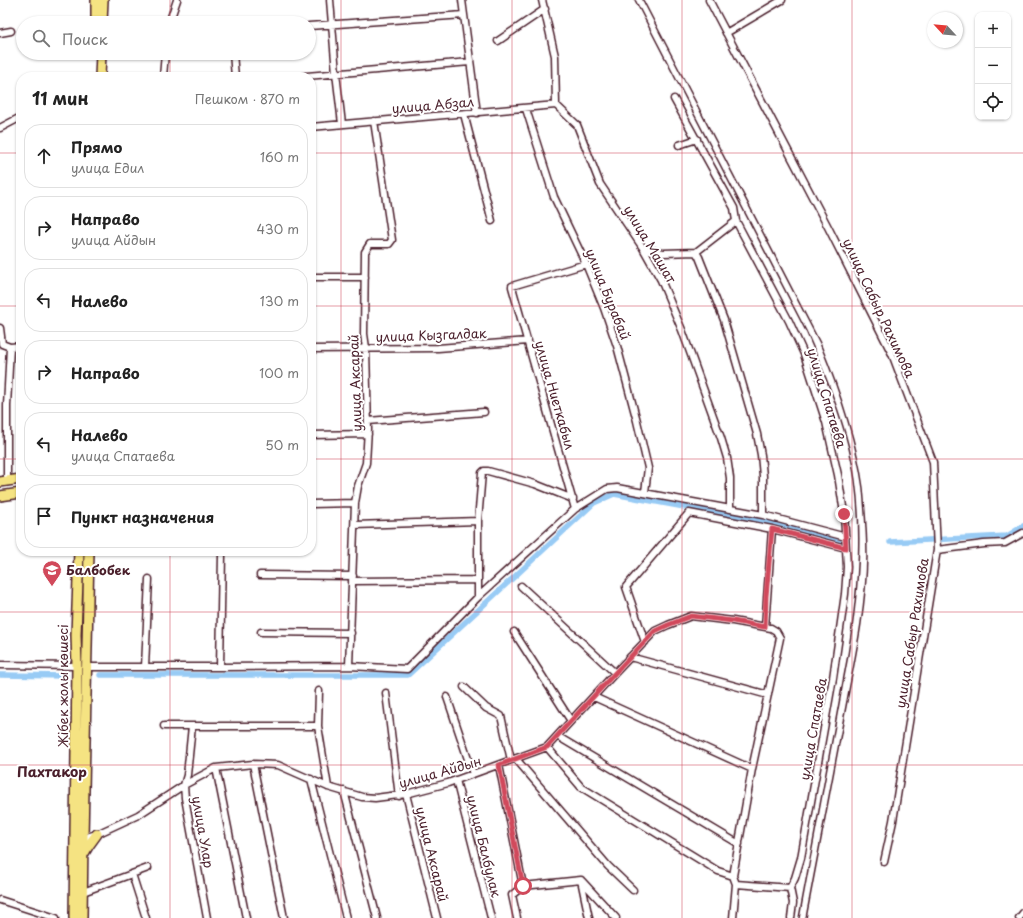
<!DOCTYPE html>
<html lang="ru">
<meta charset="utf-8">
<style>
body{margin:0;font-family:"Playpen Sans",sans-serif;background:#f2f2f2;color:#222}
.controls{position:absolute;right:12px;top:12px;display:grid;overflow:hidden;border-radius:8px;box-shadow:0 1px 3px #0004}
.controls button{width:36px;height:36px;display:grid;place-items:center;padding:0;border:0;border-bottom:1px solid #e0e0e0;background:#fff;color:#222;font:20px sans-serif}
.compass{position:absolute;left:927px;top:12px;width:36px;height:36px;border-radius:50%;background:#fff;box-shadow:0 1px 3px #0004;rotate:296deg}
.stop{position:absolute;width:12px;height:12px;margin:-9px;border:3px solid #d1495b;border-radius:50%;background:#fff}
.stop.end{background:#d1495b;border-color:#fff;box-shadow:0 1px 4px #0008}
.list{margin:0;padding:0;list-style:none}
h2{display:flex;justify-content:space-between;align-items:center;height:52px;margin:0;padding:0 16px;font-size:17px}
h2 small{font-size:13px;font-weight:400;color:#767676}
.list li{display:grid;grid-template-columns:26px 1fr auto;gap:12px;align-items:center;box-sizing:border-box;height:64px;margin:0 8px 8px;padding:0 8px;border:1px solid #e0e0e0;border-radius:16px}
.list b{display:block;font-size:15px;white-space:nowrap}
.list p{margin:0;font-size:13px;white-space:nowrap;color:#767676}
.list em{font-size:13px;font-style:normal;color:#767676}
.icon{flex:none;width:22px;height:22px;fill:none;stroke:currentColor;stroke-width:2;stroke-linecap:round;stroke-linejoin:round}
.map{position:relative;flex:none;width:1023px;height:918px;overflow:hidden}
.search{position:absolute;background:#fff;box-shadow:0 1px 3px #0004;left:16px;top:16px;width:300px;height:44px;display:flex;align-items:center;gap:10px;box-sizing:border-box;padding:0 14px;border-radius:22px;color:#767676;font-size:15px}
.panel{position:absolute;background:#fff;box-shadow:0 1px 3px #0004;left:16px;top:72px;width:300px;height:484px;border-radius:16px}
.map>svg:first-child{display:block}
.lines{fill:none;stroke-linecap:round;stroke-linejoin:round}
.canal{stroke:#98cbf5;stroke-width:5.5}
.street-casing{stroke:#4a1f2b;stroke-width:9}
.primary-casing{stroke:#4a1f2b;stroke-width:12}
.street{stroke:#fff;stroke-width:6}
.primary{stroke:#f5e382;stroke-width:9}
.rail{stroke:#4a1f2b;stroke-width:1.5}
.route{stroke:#d1495b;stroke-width:5}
.grid{fill:none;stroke:#d1495b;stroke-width:1;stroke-opacity:0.55}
.labels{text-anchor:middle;stroke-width:4;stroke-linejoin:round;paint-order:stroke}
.street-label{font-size:13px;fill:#4a1f2b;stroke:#fff}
.poi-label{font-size:13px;font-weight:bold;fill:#4a1f2b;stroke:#fff;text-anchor:start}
.neighbourhood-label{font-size:14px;font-weight:bold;fill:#4a1f2b;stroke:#fff}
</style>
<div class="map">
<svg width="1023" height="918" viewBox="0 0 1023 918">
<rect width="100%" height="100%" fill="#fff"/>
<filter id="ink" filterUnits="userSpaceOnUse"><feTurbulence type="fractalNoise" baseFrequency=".025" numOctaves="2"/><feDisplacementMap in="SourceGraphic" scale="8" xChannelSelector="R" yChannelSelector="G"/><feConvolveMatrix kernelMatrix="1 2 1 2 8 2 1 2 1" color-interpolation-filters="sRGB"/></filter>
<g filter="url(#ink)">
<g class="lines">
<path class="canal" d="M 890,542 L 1007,536 L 1023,526
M 0,675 L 66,676
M 100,675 L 408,675 L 594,503 L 614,494 L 776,524 L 840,543"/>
<defs>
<path id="street" d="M 330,0 L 336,73 L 342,124
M 462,0 L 477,113
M 542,0 L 555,56 L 556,105 L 577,125 L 600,184 L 643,248 L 661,280 L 682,330 L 721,438 L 727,458 L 730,478 L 730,508
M 709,0 L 828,227 L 892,354 L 933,462 L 937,550 L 893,821 L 884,862
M 169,23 L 177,0
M 309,26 L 464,15
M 0,33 L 11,31
M 726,33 L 782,0
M 498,41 L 545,9
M 233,53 L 235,77
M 163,77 L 165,53
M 295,77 L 470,62
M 674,99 L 734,208 L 736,221 L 789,321 L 804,354 L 826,422 L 838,475 L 844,513 L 847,567 L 845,594 L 833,678 L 801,858 L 795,878 L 790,888 L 793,903 L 791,918
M 526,109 L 554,197 L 586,264 L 604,308 L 617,346 L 637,421 L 648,468 L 645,492
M 464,114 L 492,221
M 311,127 L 556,105
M 0,128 L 21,117
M 679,145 L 697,139
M 643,248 L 663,253 L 696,252 L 699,257 L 724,320 L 757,434 L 761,455 L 763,476 L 763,515
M 696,252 L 736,221
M 311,277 L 365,277
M 0,328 L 2,344 L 10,347 L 21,346
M 311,349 L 438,348 L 528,341
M 368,421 L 484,412
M 311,435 L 368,434
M 7,481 L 7,406 L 10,347
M 311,504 L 355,503
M 575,509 L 512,287 L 512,286 L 586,264
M 355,525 L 478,521
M 937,550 L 984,544 L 1005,543 L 1023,533
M 260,575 L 353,576
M 352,581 L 478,580
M 521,586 L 615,673
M 478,597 L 478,521 L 482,473 L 484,471 L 488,471 L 535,484 L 573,499
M 765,627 L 772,529
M 261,632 L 351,633
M 514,632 L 571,721
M 645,642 L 626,587 L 689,513 L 772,529 L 846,548
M 630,657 L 768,695
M 0,665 L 77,666
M 349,666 L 355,503 L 358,486 L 366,463 L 368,429 L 366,348 L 364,334 L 365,252 L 370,244 L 389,244 L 392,240 L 374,121
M 86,667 L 220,667 L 349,666 L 407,669 L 478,597 L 575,509 L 607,489 L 617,488 L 763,515 L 846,537
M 145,667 L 149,579
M 220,667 L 222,554
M 464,687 L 486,708 L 501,716 L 511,760
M 319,691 L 318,726 L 328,787
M 386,693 L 399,796
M 447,697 L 473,774
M 594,697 L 752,769
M 164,726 L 318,726
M 192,726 L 187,775 L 184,785 L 185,798 L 207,918
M 557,736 L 739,844
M 547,747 L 581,787 L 718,871 L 733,876
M 516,759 L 608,866 L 633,890
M 253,764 L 284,918
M 499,765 L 523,886 L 512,895 L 517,918
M 216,768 L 246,918
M 311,779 L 346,918
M 456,780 L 491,918
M 344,791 L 377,918
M 406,794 L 437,918
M 80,839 L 97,834 L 138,815 L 184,785 L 216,768 L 253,764 L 278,765 L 328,787 L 362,797 L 375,798 L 406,794 L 448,783 L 547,747 L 615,673 L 655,631 L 668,625 L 691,616 L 733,621 L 771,628 L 776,631 L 780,638 L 752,769 L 733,876 L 736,884 L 733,918
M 132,874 L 146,918
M 582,881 L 616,918
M 736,884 L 790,888
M 523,886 L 581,880 L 589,918
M 83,892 L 148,868
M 0,900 L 56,918
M 1019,918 L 1023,913"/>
<path id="primary" d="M 96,23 L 96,0
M 102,23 L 103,0
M 100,77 L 101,53
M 0,482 L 21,479
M 0,496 L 21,493
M 83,855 L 89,845 L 97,834
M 74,918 L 77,666 L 76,635 L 79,551
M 82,918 L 83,838 L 89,551"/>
</defs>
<use href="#street" class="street-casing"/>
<use href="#primary" class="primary-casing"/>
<use href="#street" class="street"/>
<use href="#primary" class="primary"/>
<path class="rail" d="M 635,0 L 806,331 C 823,369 839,408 849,448 C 865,516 859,586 848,655 L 799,918
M 643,0 L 820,343 C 839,389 856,437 863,488 C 865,510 867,534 867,557 C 866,614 852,672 842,728 C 830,791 818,855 806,918"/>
</g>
</g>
<g class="lines" filter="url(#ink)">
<path class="route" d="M 523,886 L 499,765 L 547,747 L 615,673 L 655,631 L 668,625 L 691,616 L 733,621 L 765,627 L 766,596 L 772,529 L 846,548 L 844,514"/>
</g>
<path class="grid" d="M 170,0 L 170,23M 341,0 L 341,918M 512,0 L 512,918M 682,0 L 682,918M 852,0 L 852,918M 170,53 L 170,77M 0,153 L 21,153M 311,153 L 1023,153M 0,306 L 21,306M 311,306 L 1023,306M 0,459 L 21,459M 311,459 L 1023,459M 170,551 L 170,918M 0,612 L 1023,612M 0,765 L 1023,765"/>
<defs>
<symbol id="school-pin" viewBox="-11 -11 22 30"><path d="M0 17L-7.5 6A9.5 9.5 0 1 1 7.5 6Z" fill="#d1495b" stroke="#fff"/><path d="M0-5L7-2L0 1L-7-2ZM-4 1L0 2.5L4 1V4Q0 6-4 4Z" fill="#fff"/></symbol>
</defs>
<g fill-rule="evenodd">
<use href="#school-pin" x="41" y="559" width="22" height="30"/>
</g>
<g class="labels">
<g class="street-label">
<text transform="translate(433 105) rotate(-5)" y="5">улица Абзал</text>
<text transform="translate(650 244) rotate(59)" y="5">улица Машат</text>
<text transform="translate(608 294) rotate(68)" y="5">улица Бурабай</text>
<text transform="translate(879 308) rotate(65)" y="5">улица Сабыр Рахимова</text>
<text transform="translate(431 335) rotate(-2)" y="5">улица Кызгалдак</text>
<text transform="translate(355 383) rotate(-92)" y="5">улица Аксарай</text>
<text transform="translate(555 395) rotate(74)" y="5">улица Ниеткабыл</text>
<text transform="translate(827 398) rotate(73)" y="5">улица Спатаева</text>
<text transform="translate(912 633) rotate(-81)" y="5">улица Сабыр Рахимова</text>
<text transform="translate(63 686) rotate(-90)" y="5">Жібек жолы көшесі</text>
<text transform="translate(813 729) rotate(-80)" y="5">улица Спатаева</text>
<text transform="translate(440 772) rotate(-16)" y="5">улица Айдын</text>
<text transform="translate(203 832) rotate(80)" y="5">улица Улар</text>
<text transform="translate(484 846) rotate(76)" y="5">улица Балбулак</text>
<text transform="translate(432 854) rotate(76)" y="5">улица Аксарай</text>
</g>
<g class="poi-label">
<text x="66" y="575">Балбобек</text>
</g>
<g class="neighbourhood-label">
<text x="52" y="777">Пахтакор</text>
</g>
</g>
</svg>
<div class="controls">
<button>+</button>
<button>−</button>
<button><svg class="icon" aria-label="locate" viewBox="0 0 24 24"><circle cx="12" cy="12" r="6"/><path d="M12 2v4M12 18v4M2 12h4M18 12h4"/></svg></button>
</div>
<svg class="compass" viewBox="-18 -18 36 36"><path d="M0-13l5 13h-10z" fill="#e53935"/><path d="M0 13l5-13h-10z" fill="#767676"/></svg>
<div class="stop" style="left:523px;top:886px"></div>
<div class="stop end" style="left:844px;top:514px"></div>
<div class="search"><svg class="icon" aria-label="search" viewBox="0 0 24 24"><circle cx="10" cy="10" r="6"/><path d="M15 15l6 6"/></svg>Поиск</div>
<section class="panel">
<h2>11 мин<small>Пешком · 870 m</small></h2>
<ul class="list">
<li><svg class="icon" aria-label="ahead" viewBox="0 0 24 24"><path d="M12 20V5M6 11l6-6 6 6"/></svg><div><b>Прямо</b><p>улица Едил</p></div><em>160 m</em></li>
<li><svg class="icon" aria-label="right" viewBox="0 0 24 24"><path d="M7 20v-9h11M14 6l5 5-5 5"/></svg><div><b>Направо</b><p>улица Айдын</p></div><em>430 m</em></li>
<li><svg class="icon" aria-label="left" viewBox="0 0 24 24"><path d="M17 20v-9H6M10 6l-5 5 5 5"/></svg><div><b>Налево</b></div><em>130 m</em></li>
<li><svg class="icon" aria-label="right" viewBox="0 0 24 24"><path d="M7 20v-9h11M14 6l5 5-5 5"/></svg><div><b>Направо</b></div><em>100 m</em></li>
<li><svg class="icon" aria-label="left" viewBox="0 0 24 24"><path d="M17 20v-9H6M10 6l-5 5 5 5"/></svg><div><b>Налево</b><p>улица Спатаева</p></div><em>50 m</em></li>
<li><svg class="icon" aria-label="arrive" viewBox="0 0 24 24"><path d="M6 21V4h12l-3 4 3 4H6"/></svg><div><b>Пункт назначения</b></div></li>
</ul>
</section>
</div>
